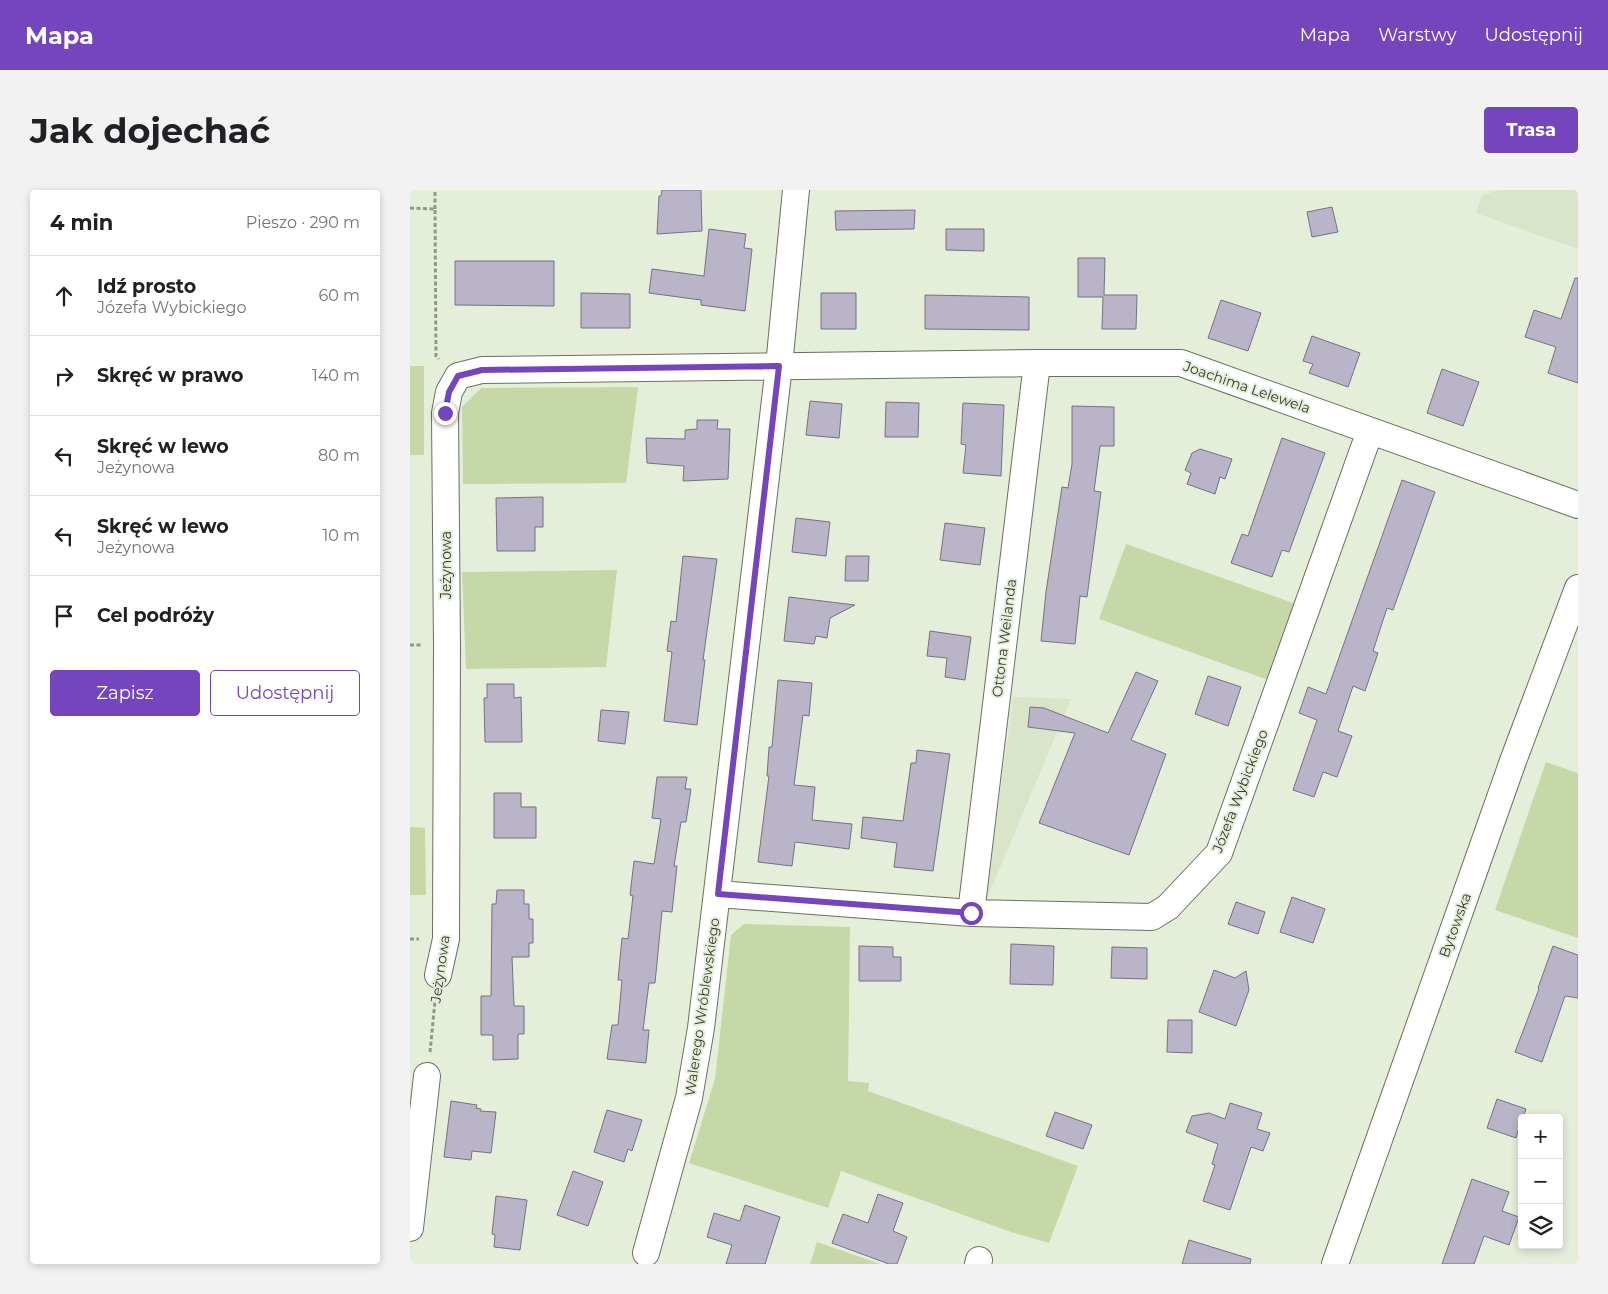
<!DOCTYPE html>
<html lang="pl">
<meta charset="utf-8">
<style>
body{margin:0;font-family:Montserrat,sans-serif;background:#f2f2f2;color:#202124}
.controls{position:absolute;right:15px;bottom:15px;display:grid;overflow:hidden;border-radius:5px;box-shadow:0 2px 8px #0003}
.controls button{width:45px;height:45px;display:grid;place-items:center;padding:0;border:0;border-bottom:1px solid #e0e0e0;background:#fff;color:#202124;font:25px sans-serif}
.stop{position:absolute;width:15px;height:15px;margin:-11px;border:4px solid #7545bd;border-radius:50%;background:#fff}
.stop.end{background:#7545bd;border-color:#fff;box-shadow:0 1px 5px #0008}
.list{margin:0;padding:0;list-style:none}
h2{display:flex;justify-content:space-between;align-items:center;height:65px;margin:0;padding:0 20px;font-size:21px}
h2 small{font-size:16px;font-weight:400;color:#757577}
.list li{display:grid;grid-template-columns:32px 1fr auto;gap:15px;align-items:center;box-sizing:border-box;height:80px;padding:0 20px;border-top:1px solid #e0e0e0}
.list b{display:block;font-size:19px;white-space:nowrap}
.list p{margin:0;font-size:16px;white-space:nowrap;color:#757577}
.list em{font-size:16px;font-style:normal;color:#757577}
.actions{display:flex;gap:10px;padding:15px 20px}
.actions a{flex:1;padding:11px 0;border:1px solid #7545bd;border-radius:5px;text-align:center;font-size:18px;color:#7545bd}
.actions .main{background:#7545bd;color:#fff}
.icon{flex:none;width:28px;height:28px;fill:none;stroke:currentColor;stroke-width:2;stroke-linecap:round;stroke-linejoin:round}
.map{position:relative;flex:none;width:1168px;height:1074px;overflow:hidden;border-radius:5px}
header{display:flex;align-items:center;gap:30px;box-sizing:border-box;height:70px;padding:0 25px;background:#7545bd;color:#fff}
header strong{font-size:24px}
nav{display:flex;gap:28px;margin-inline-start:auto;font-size:18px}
.intro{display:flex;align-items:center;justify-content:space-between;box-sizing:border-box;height:120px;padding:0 30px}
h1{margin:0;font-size:35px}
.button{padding:12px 22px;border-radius:5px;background:#7545bd;color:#fff;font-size:18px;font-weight:700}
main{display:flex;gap:30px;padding:0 30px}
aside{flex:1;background:#fff;border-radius:5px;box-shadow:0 2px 8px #0003}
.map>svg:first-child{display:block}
.built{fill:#d9e4c8}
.green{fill:#c6d8a7}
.building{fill:#b9b4c8;stroke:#767184}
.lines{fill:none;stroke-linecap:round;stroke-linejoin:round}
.minor-casing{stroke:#69715e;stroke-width:28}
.path{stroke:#929889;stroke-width:3;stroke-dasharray:4 2.5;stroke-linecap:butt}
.minor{stroke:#fff;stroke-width:26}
.route{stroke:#7545bd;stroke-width:6}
.labels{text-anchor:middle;stroke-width:4;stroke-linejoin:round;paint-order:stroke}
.street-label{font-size:14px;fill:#373a32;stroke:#e5eed9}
</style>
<header>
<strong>Mapa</strong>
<nav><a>Mapa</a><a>Warstwy</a><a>Udostępnij</a></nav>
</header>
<div class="intro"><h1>Jak dojechać</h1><a class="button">Trasa</a></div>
<main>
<aside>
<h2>4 min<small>Pieszo · 290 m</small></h2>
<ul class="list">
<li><svg class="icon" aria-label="ahead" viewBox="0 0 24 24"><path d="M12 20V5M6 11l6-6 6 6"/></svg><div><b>Idź prosto</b><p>Józefa Wybickiego</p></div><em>60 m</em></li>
<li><svg class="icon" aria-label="right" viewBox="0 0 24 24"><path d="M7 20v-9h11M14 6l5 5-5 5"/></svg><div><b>Skręć w prawo</b></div><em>140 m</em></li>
<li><svg class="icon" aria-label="left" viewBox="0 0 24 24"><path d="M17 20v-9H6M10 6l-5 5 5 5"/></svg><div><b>Skręć w lewo</b><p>Jeżynowa</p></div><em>80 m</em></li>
<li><svg class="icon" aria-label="left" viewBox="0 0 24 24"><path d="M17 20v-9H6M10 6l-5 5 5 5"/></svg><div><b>Skręć w lewo</b><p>Jeżynowa</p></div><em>10 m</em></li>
<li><svg class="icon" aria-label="arrive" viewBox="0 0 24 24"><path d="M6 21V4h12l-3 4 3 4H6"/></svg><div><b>Cel podróży</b></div></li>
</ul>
<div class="actions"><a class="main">Zapisz</a><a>Udostępnij</a></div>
</aside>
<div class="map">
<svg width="1168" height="1074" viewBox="0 0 1168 1074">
<rect width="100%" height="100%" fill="#e5eed9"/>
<path class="built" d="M 1090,0 L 1168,0 L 1168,59 L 1066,23 L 1072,5 Z
M 603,507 L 661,509 L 576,711 Z"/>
<path class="green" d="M 0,176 L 14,176 L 14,265 L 0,265 Z
M 228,197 L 216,293 L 53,294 L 52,217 L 71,198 Z
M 716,354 L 886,414 L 858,490 L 689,429 Z
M 207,380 L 196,477 L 56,479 L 52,382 Z
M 1136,572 L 1168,583 L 1168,748 L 1085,720 Z
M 0,637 L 15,638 L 16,705 L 0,705 Z
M 334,734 L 440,737 L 438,891 L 459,893 L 458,901 L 668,976 L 639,1053 L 601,1042 L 431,981 L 418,1018 L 279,973 L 305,889 L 321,745 Z
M 407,1052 L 470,1074 L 400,1074 Z"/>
<path class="building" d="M 252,0 L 291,0 L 292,41 L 247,44 L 249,6 L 251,6 Z
M 922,17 L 928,42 L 902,47 L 897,22 Z
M 505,20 L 504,39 L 426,40 L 425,21 Z
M 299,39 L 336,44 L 334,58 L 342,59 L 335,121 L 291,115 L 291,110 L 239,103 L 242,79 L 294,86 Z
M 536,39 L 574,39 L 574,61 L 536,60 Z
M 668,68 L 695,68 L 694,105 L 727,105 L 726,139 L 692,139 L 693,107 L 668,107 Z
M 45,71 L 144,71 L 144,116 L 45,115 Z
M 1165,88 L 1168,88 L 1168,193 L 1138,183 L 1146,157 L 1115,147 L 1124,120 L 1151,129 Z
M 171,103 L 220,104 L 220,138 L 171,138 Z
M 411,103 L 446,103 L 446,139 L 411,139 Z
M 515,105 L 619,107 L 619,140 L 515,139 Z
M 811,110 L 851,123 L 838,161 L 798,148 Z
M 902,146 L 950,163 L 938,197 L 899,183 L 903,174 L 893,171 Z
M 1032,179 L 1069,192 L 1053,236 L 1017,223 Z
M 400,211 L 432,214 L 429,248 L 396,245 Z
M 476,212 L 509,213 L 508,247 L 475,247 Z
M 553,213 L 594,215 L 591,286 L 553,283 L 556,255 L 551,254 Z
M 662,216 L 704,217 L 704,256 L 690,256 L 684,301 L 691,302 L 677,407 L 670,406 L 665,454 L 631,451 L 636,402 L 652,297 L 658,298 L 662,274 Z
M 287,230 L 308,230 L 307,239 L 320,239 L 318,289 L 273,291 L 274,276 L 237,273 L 236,248 L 275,249 L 275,240 L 287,239 Z
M 872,248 L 915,263 L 879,362 L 872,360 L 862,387 L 821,373 L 832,344 L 838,346 Z
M 790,259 L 822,269 L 815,289 L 810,287 L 805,304 L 777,294 L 781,283 L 775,280 L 782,263 Z
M 992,290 L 1025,302 L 983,420 L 977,418 L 963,461 L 968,463 L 955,501 L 943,496 L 928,541 L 942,546 L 927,587 L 913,582 L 904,607 L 883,600 L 907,530 L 889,523 L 898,497 L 916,504 Z
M 133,307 L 133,337 L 125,337 L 125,361 L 87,361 L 86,308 Z
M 386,328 L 420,332 L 416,366 L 382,362 Z
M 535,333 L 575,338 L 570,375 L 530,370 Z
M 273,366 L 307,369 L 293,470 L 295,470 L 287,535 L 254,531 L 262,462 L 257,461 L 261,431 L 266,432 Z
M 436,366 L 459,366 L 458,391 L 435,391 Z
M 379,407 L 445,415 L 420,428 L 417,448 L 406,446 L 404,454 L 374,451 Z
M 520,441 L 561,447 L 555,490 L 535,487 L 537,468 L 517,466 Z
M 726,482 L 748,491 L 721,550 L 756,564 L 719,665 L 629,633 L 665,543 L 618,537 L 620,517 L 634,518 L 698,543 Z
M 798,486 L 831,497 L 818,536 L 785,524 Z
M 368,490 L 402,493 L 399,526 L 393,525 L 384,595 L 405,597 L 402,630 L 442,634 L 439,659 L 385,652 L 382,676 L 348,672 L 359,586 L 357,586 L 359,557 L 362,557 Z
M 77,494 L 104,494 L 104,508 L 111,507 L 112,552 L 75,552 L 74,508 L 77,508 Z
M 191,520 L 219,522 L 215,554 L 188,551 Z
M 507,560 L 540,564 L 523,681 L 484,677 L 487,653 L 451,648 L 453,627 L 493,631 L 501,573 L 506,573 Z
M 247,587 L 277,587 L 275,599 L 281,599 L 276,632 L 271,632 L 264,676 L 267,676 L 262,722 L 252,721 L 245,793 L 239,793 L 233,840 L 239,840 L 236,873 L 197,869 L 202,835 L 208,835 L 212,790 L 208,790 L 212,748 L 218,749 L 223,706 L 220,705 L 224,671 L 244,674 L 251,629 L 242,628 Z
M 84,603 L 111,603 L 111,617 L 126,617 L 126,648 L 84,648 Z
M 87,700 L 114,700 L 114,714 L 119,714 L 119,729 L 123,729 L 123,753 L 119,753 L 119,767 L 102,767 L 104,816 L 114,816 L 114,844 L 108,844 L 108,869 L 83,870 L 83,845 L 71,845 L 71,806 L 81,806 L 82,714 L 86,714 Z
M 882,707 L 915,719 L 903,753 L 870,742 Z
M 826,712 L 855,722 L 848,744 L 818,734 Z
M 601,754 L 644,756 L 643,795 L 600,794 Z
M 449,756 L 483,757 L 483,767 L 491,767 L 491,791 L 449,791 Z
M 1143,756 L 1168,765 L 1168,808 L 1155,806 L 1132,872 L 1105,862 L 1129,799 L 1128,798 Z
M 702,757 L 737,758 L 737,789 L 701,788 Z
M 804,780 L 825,788 L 836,781 L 839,800 L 826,836 L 789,822 Z
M 758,830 L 782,830 L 782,863 L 757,862 Z
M 1087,909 L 1116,919 L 1113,928 L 1112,928 L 1106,948 L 1077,938 Z
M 41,911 L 67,915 L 66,918 L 71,919 L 70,921 L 86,922 L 81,963 L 62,961 L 61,970 L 34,967 Z
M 820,913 L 852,923 L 847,939 L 860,943 L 853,961 L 841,957 L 820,1020 L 793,1011 L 805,975 L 802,974 L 808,954 L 776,942 L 782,926 L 799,923 L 815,929 Z
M 197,920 L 232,930 L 222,961 L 218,959 L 214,972 L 184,962 Z
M 645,922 L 682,935 L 673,959 L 636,946 Z
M 163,981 L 193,992 L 178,1036 L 147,1025 Z
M 1062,989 L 1099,1002 L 1092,1021 L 1109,1027 L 1099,1055 L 1074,1046 L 1064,1074 L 1032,1074 Z
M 468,1004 L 493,1013 L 483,1041 L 497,1047 L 487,1074 L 479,1074 L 422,1053 L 433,1024 L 458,1033 Z
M 86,1006 L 117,1010 L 110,1060 L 84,1057 L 85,1045 L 82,1044 Z
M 335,1015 L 370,1027 L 355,1074 L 316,1074 L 322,1055 L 297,1047 L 304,1023 L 330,1031 Z
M 779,1050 L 841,1069 L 840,1074 L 772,1074 Z"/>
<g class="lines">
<defs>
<path id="minor" d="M 308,704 L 561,723 L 742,727 L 758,717 L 809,663 L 960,241
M 561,723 L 627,173
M 28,785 L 36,749 L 37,456 L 35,223 L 39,202 L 48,186 L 72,180 L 627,173 L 771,173 L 1168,315
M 0,1038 L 17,886
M 236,1063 L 279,908 L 291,838 L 369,176 L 386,0
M 568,1074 L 569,1070
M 925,1074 L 1103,571 L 1168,398"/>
</defs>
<use href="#minor" class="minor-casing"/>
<path class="path" d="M 0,18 L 25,19 L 26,166 L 29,169
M 25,19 L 25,0
M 0,455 L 12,455
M 0,749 L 9,749
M 20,862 L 25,811"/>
<use href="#minor" class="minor"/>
</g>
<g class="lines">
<path class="route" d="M 35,223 L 39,202 L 48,186 L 72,180 L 369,176 L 308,704 L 561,723"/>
</g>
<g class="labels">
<g class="street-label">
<text transform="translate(837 197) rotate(19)" y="5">Joachima Lelewela</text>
<text transform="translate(36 375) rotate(-90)" y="5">Jeżynowa</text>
<text transform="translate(594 448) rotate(-83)" y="5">Ottona Weilanda</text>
<text transform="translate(830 601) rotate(-69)" y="5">Józefa Wybickiego</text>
<text transform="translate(1045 735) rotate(-70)" y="5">Bytowska</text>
<text transform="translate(30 779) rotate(-82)" y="5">Jeżynowa</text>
<text transform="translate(292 817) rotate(-82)" y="5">Walerego Wróblewskiego</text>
</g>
</g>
</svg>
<div class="controls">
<button>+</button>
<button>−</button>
<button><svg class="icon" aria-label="layers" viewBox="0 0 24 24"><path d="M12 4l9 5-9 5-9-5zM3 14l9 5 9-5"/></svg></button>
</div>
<div class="stop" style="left:561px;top:723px"></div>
<div class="stop end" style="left:35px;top:223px"></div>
</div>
</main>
